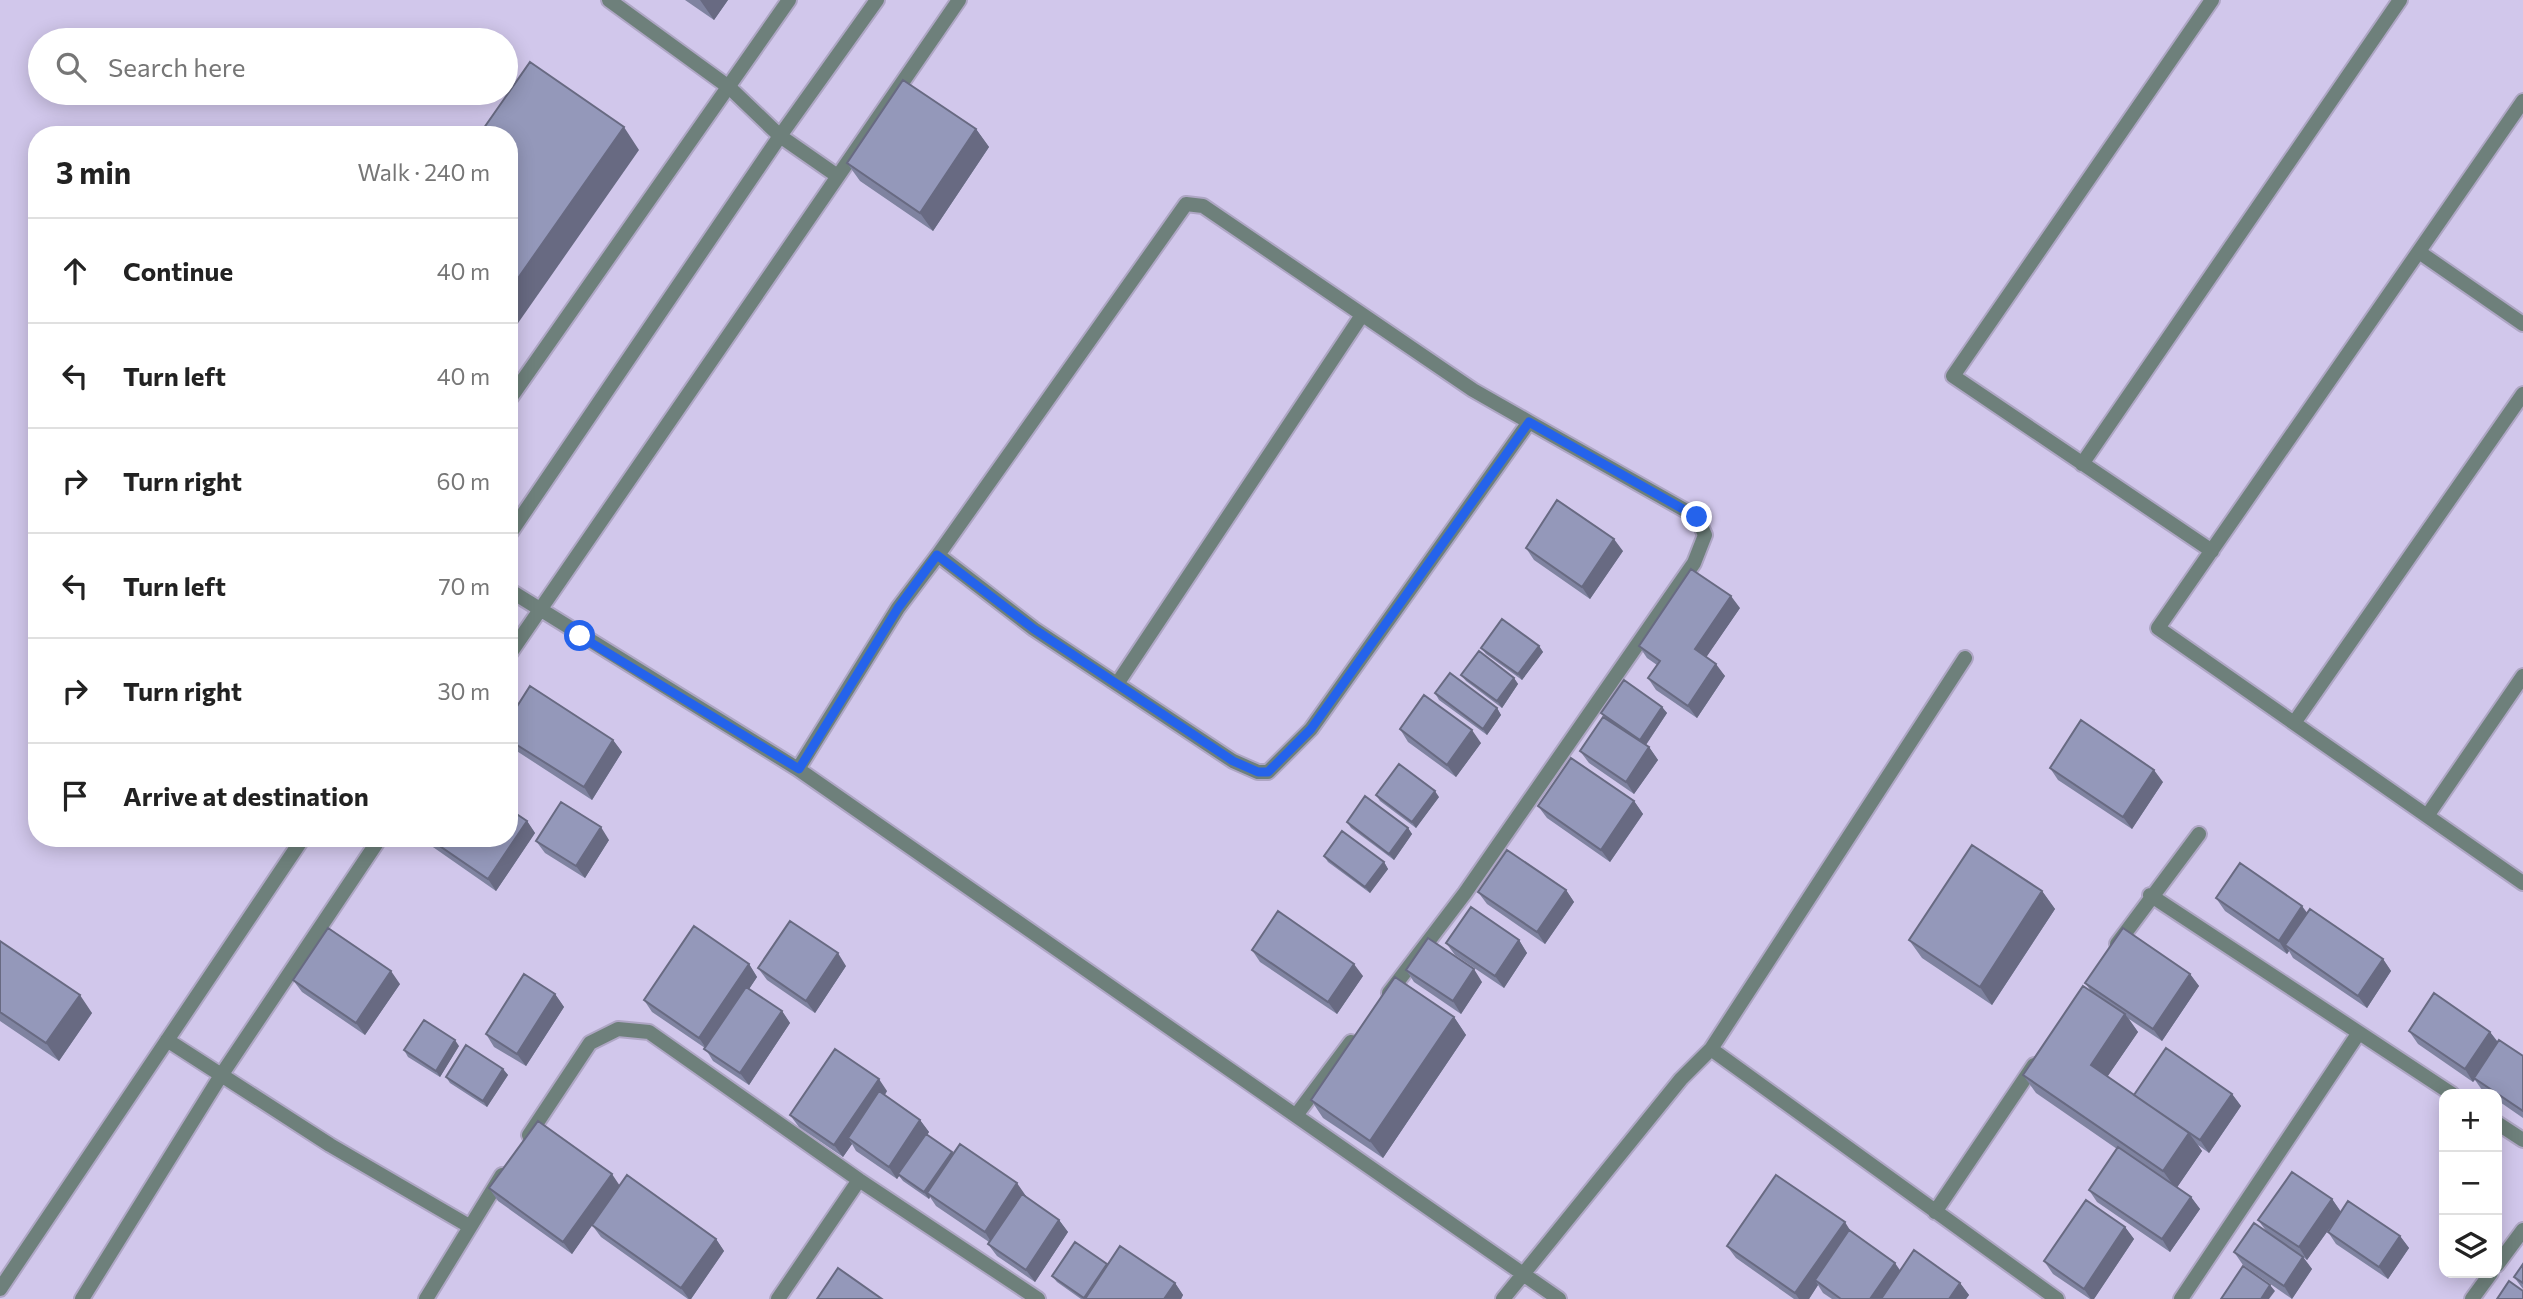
<!DOCTYPE html>
<meta charset="utf-8">
<style>
body{margin:0;font-family:Commissioner,sans-serif;background:#f6f6f6;color:#222}
.controls{position:absolute;right:21px;bottom:21px;display:grid;overflow:hidden;border-radius:14px;box-shadow:0 4px 18px #0003}
.controls button{width:63px;height:63px;display:grid;place-items:center;padding:0;border:0;border-bottom:2px solid #e0e0e0;background:#fff;color:#222;font:35px sans-serif}
.stop{position:absolute;width:21px;height:21px;margin:-16px;border:5px solid #2563eb;border-radius:50%;background:#fff}
.stop.end{background:#2563eb;border-color:#fff;box-shadow:0 2px 7px #0008}
.list{margin:0;padding:0;list-style:none}
h2{display:flex;justify-content:space-between;align-items:center;height:91px;margin:0;padding:0 28px;font-size:30px}
h2 small{font-size:23px;font-weight:400;color:#767676}
.list li{display:grid;grid-template-columns:46px 1fr auto;gap:21px;align-items:center;box-sizing:border-box;height:105px;padding:0 28px;border-top:2px solid #e0e0e0}
.list b{display:block;font-size:26px;white-space:nowrap}
.list em{font-size:23px;font-style:normal;color:#767676}
.icon{flex:none;width:38px;height:38px;fill:none;stroke:currentColor;stroke-width:2;stroke-linecap:round;stroke-linejoin:round}
.map{position:relative;flex:none;width:2523px;height:1299px;overflow:hidden}
.search{position:absolute;background:#fff;box-shadow:0 4px 18px #0003;left:28px;top:28px;width:490px;height:77px;display:flex;align-items:center;gap:18px;box-sizing:border-box;padding:0 24px;border-radius:38px;color:#767676;font-size:26px}
.panel{position:absolute;background:#fff;box-shadow:0 4px 18px #0003;left:28px;top:126px;width:490px;height:721px;border-radius:28px}
.map>svg:first-child{display:block}
.lines{fill:none;stroke-linecap:round;stroke-linejoin:round}
.lane-casing{stroke:#aea6c4;stroke-width:18}
.street-casing{stroke:#aea6c4;stroke-width:18}
.lane{stroke:#6e807b;stroke-width:14}
.street{stroke:#6e807b;stroke-width:14}
.wall{fill:#7f83a0}
.shaded-wall{fill:#686a82}
.building{fill:#9498ba;stroke:#686a82;stroke-width:2}
.route{stroke:#2563eb;stroke-width:9}
</style>
<div class="map">
<svg width="2523" height="1299" viewBox="0 0 2523 1299">
<rect width="100%" height="100%" fill="#d1c7eb"/>
<g class="lines">
<defs>
<path id="lane" d="M 509,400 L 789,0"/>
<path id="street" d="M 609,0 L 730,88 L 780,136 L 836,175
M 2212,0 L 1953,376 L 2212,551
M 2523,101 L 2158,628 L 2523,883
M 2419,252 L 2523,324
M 2082,464 L 2400,0
M 509,535 L 780,136 L 877,0
M 509,590 L 798,769 L 1559,1299
M 509,655 L 959,0
M 1117,684 L 1362,315
M 2294,723 L 2523,394
M 798,769 L 898,608 L 938,555 L 1034,629 L 1233,761 L 1258,772 L 1268,772 L 1311,729 L 1529,422 L 1473,390 L 1203,206 L 1186,204 L 938,555
M 2427,816 L 2523,676
M 2150,895 L 2452,1094
M 2117,944 L 2199,834
M 1389,993 L 1465,893 L 1694,563 L 1705,535 L 1697,517 L 1529,422
M 167,1040 L 330,1145 L 469,1226
M 1711,1049 L 1965,658
M 1297,1114 L 1351,1042
M 2497,1123 L 2523,1140
M 529,1135 L 590,1043 L 618,1029 L 649,1032 L 859,1180 L 1038,1299
M 1935,1212 L 2034,1065
M 2497,1265 L 2523,1230
M 0,1289 L 303,838
M 82,1299 L 220,1077 L 380,838
M 426,1299 L 502,1175
M 778,1299 L 859,1180
M 1503,1299 L 1681,1079 L 1711,1049 L 2057,1299
M 2181,1299 L 2358,1034
M 2472,1299 L 2491,1273"/>
</defs>
<use href="#lane" class="lane-casing"/>
<use href="#street" class="street-casing"/>
<use href="#lane" class="lane"/>
<use href="#street" class="street"/>
</g>
<path class="wall" d="M 685,0 L 728,0 L 714,20 Z
M 976,129 L 989,147 L 933,231 L 860,181 L 847,163 Z
M 1526,548 L 1623,551 L 1590,599 L 1534,560 Z
M 1740,608 L 1706,657 L 1725,676 L 1697,718 L 1656,690 L 1648,678 L 1657,665 L 1647,658 L 1639,646 Z
M 1539,646 L 1543,652 L 1522,680 L 1486,654 L 1481,648 Z
M 1461,675 L 1514,678 L 1518,684 L 1502,708 L 1466,681 Z
M 1435,693 L 1497,708 L 1501,715 L 1487,735 L 1439,700 Z
M 1662,707 L 1667,713 L 1646,745 L 1649,747 L 1658,760 L 1634,794 L 1589,763 L 1580,751 L 1605,718 L 1601,713 Z
M 509,719 L 613,740 L 622,752 L 592,800 L 509,746 Z
M 1400,729 L 1481,743 L 1456,777 L 1408,742 Z
M 2050,768 L 2163,782 L 2132,829 L 2058,780 Z
M 1376,795 L 1439,797 L 1416,828 L 1380,801 Z
M 1634,801 L 1643,814 L 1610,862 L 1547,818 L 1538,806 Z
M 527,821 L 535,833 L 496,891 L 420,838 L 509,838 Z
M 1347,822 L 1408,828 L 1412,834 L 1394,860 L 1351,828 Z
M 609,840 L 585,878 L 545,853 L 536,841 Z
M 1324,856 L 1384,862 L 1388,869 L 1370,893 L 1328,862 Z
M 1566,890 L 1574,902 L 1545,944 L 1487,904 L 1478,892 Z
M 2042,891 L 2055,909 L 1992,1005 L 1922,958 L 1909,940 Z
M 2216,898 L 2307,913 L 2383,959 L 2391,971 L 2367,1008 L 2293,958 L 2289,951 L 2287,954 L 2225,911 Z
M 1519,940 L 1527,953 L 1504,988 L 1455,955 L 1446,943 Z
M 0,941 L 92,1013 L 59,1061 L 0,1021 Z
M 1252,950 L 1363,976 L 1337,1014 L 1260,962 Z
M 749,964 L 757,977 L 749,989 L 782,1011 L 790,1023 L 749,1085 L 713,1061 L 705,1048 L 652,1012 L 644,1000 Z
M 846,966 L 815,1013 L 767,980 L 758,968 Z
M 1406,970 L 1482,982 L 1461,1014 L 1414,982 Z
M 2190,974 L 2199,986 L 2162,1041 L 2129,1019 L 2138,1032 L 2107,1077 L 2134,1095 L 2232,1094 L 2241,1106 L 2209,1153 L 2198,1145 L 2202,1151 L 2177,1187 L 2191,1197 L 2200,1209 L 2170,1252 L 2097,1202 L 2089,1190 L 2117,1149 L 2036,1093 L 2023,1075 L 2091,991 L 2085,983 Z
M 293,980 L 400,984 L 365,1035 L 302,992 Z
M 555,994 L 564,1007 L 526,1066 L 494,1047 L 486,1034 Z
M 1454,1017 L 1466,1035 L 1383,1158 L 1323,1118 L 1311,1100 Z
M 2409,1031 L 2490,1032 L 2498,1042 L 2523,1056 L 2523,1118 L 2497,1100 L 2497,1094 L 2488,1094 L 2482,1090 L 2475,1080 L 2473,1082 L 2418,1044 Z
M 459,1046 L 440,1077 L 408,1057 L 404,1050 Z
M 503,1069 L 508,1075 L 487,1107 L 450,1083 L 446,1077 Z
M 887,1091 L 885,1095 L 920,1120 L 929,1132 L 927,1135 L 953,1154 L 1026,1196 L 1025,1197 L 1059,1220 L 1068,1232 L 1035,1282 L 997,1256 L 988,1244 L 989,1242 L 936,1206 L 930,1197 L 929,1199 L 903,1181 L 899,1176 L 897,1179 L 856,1151 L 852,1144 L 843,1157 L 799,1127 L 790,1115 Z
M 620,1185 L 716,1239 L 724,1251 L 691,1299 L 688,1299 L 601,1237 L 592,1225 L 572,1254 L 498,1201 L 489,1188 Z
M 2332,1199 L 2341,1212 L 2307,1260 L 2303,1257 L 2312,1269 L 2292,1299 L 2243,1265 L 2234,1252 L 2267,1232 L 2258,1220 Z
M 2125,1227 L 2134,1239 L 2094,1299 L 2090,1299 L 2053,1274 L 2044,1261 Z
M 1851,1232 L 1900,1271 L 1960,1283 L 1969,1295 L 1966,1299 L 1832,1299 L 1823,1293 L 1818,1285 L 1809,1299 L 1794,1299 L 1736,1258 L 1727,1246 Z
M 2328,1232 L 2400,1236 L 2409,1248 L 2388,1279 L 2336,1244 Z
M 1107,1264 L 1175,1283 L 1183,1295 L 1181,1299 L 1081,1299 L 1057,1282 L 1052,1276 Z
M 2523,1264 L 2523,1289 L 2514,1277 Z"/>
<path class="shaded-wall" d="M 700,0 L 728,0 L 714,20 Z
M 624,127 L 639,150 L 509,336 L 509,291 Z
M 976,129 L 989,147 L 933,231 L 920,213 Z
M 1614,539 L 1623,551 L 1590,599 L 1582,587 Z
M 1731,596 L 1740,608 L 1703,662 L 1695,649 Z
M 1539,646 L 1543,652 L 1522,680 L 1518,674 Z
M 1716,664 L 1725,676 L 1697,718 L 1688,706 Z
M 1514,678 L 1518,684 L 1502,708 L 1497,701 Z
M 1662,707 L 1667,713 L 1645,746 L 1640,740 Z
M 1497,708 L 1501,715 L 1487,735 L 1483,729 Z
M 1472,730 L 1481,743 L 1456,777 L 1447,765 Z
M 613,740 L 622,752 L 592,800 L 584,787 Z
M 1649,747 L 1658,760 L 1634,794 L 1626,782 Z
M 2154,770 L 2163,782 L 2132,829 L 2123,817 Z
M 1435,791 L 1439,797 L 1416,828 L 1412,822 Z
M 1634,801 L 1643,814 L 1610,862 L 1601,850 Z
M 527,821 L 535,833 L 496,891 L 488,879 Z
M 601,827 L 609,840 L 585,878 L 576,866 Z
M 1408,828 L 1412,834 L 1394,860 L 1389,854 Z
M 1384,862 L 1388,869 L 1370,893 L 1365,887 Z
M 1566,890 L 1574,902 L 1545,944 L 1537,932 Z
M 2042,891 L 2055,909 L 1992,1005 L 1980,987 Z
M 2302,906 L 2311,918 L 2285,945 L 2289,951 L 2287,954 L 2279,941 Z
M 1519,940 L 1527,953 L 1504,988 L 1495,976 Z
M 838,953 L 846,966 L 815,1013 L 806,1001 Z
M 2383,959 L 2391,971 L 2367,1008 L 2358,996 Z
M 749,964 L 757,977 L 708,1051 L 699,1038 Z
M 1354,964 L 1363,976 L 1337,1014 L 1328,1002 Z
M 1474,969 L 1482,982 L 1461,1014 L 1453,1001 Z
M 391,971 L 400,984 L 365,1035 L 356,1023 Z
M 2190,974 L 2199,986 L 2162,1041 L 2153,1029 Z
M 555,994 L 564,1007 L 526,1066 L 517,1054 Z
M 80,995 L 92,1013 L 59,1061 L 46,1043 Z
M 782,1011 L 790,1023 L 749,1085 L 740,1073 Z
M 2125,1014 L 2138,1032 L 2103,1083 L 2091,1065 Z
M 1454,1017 L 1466,1035 L 1383,1158 L 1370,1141 Z
M 2490,1032 L 2499,1044 L 2473,1082 L 2465,1069 Z
M 455,1040 L 459,1046 L 440,1077 L 436,1071 Z
M 503,1069 L 508,1075 L 487,1107 L 483,1101 Z
M 879,1079 L 887,1091 L 853,1142 L 848,1138 L 852,1144 L 843,1157 L 834,1145 Z
M 2232,1094 L 2241,1106 L 2209,1153 L 2200,1140 Z
M 920,1120 L 929,1132 L 897,1179 L 889,1167 Z
M 2189,1133 L 2202,1151 L 2176,1189 L 2163,1171 Z
M 952,1152 L 956,1158 L 927,1193 L 930,1197 L 929,1199 L 924,1192 Z
M 612,1174 L 620,1186 L 572,1254 L 563,1242 Z
M 1017,1183 L 1026,1196 L 993,1245 L 985,1232 Z
M 2191,1197 L 2200,1209 L 2170,1252 L 2162,1239 Z
M 2332,1199 L 2341,1212 L 2307,1260 L 2299,1247 Z
M 1059,1220 L 1068,1232 L 1035,1282 L 1026,1270 Z
M 1845,1222 L 1853,1235 L 1815,1280 L 1818,1285 L 1809,1299 L 1799,1299 L 1795,1293 Z
M 2125,1227 L 2134,1239 L 2094,1299 L 2091,1299 L 2084,1289 Z
M 2400,1236 L 2409,1248 L 2388,1279 L 2379,1267 Z
M 716,1239 L 724,1251 L 691,1299 L 689,1299 L 681,1288 Z
M 2303,1257 L 2312,1269 L 2292,1299 L 2284,1286 Z
M 1895,1263 L 1904,1276 L 1888,1299 L 1870,1299 Z
M 1175,1283 L 1183,1295 L 1181,1299 L 1164,1299 Z
M 1960,1283 L 1969,1295 L 1966,1299 L 1949,1299 Z
M 2270,1285 L 2275,1291 L 2269,1299 L 2261,1299 Z"/>
<path class="building" d="M 530,62 L 624,127 L 509,291 L 509,135 L 479,135 Z
M 903,80 L 976,129 L 920,213 L 847,163 Z
M 1557,500 L 1614,539 L 1582,587 L 1526,548 Z
M 1691,569 L 1731,596 L 1695,649 L 1716,664 L 1688,706 L 1648,678 L 1660,661 L 1639,646 Z
M 1502,619 L 1539,646 L 1518,674 L 1481,648 Z
M 1479,651 L 1514,678 L 1497,701 L 1461,675 Z
M 1450,673 L 1497,708 L 1483,729 L 1435,693 Z
M 1624,680 L 1662,707 L 1640,740 L 1601,713 Z
M 530,686 L 613,740 L 584,787 L 509,740 L 509,719 Z
M 1424,695 L 1472,730 L 1447,765 L 1400,729 Z
M 1603,717 L 1649,747 L 1626,782 L 1580,751 Z
M 2081,720 L 2154,770 L 2123,817 L 2050,768 Z
M 1571,758 L 1634,801 L 1601,850 L 1538,806 Z
M 1399,764 L 1435,791 L 1412,822 L 1376,795 Z
M 1365,796 L 1408,828 L 1389,854 L 1347,822 Z
M 561,802 L 601,827 L 576,866 L 536,841 Z
M 509,809 L 527,821 L 488,879 L 428,838 L 509,838 Z
M 1342,831 L 1384,862 L 1365,887 L 1324,856 Z
M 1972,845 L 2042,891 L 1980,987 L 1909,940 Z
M 1507,850 L 1566,890 L 1537,932 L 1478,892 Z
M 2240,863 L 2302,906 L 2279,941 L 2216,898 Z
M 1471,907 L 1519,940 L 1495,976 L 1446,943 Z
M 2310,909 L 2383,959 L 2358,996 L 2285,945 Z
M 1278,911 L 1354,964 L 1328,1002 L 1252,950 Z
M 790,921 L 838,953 L 806,1001 L 758,968 Z
M 694,926 L 749,964 L 699,1038 L 644,1000 Z
M 328,928 L 391,971 L 356,1023 L 293,980 Z
M 2123,928 L 2190,974 L 2153,1029 L 2085,983 Z
M 1428,938 L 1474,969 L 1453,1001 L 1406,970 Z
M 0,941 L 80,995 L 46,1043 L 0,1012 Z
M 524,974 L 555,994 L 517,1054 L 486,1034 Z
M 1395,977 L 1454,1017 L 1370,1141 L 1311,1100 Z
M 2083,986 L 2125,1014 L 2091,1065 L 2189,1133 L 2163,1171 L 2023,1075 Z
M 746,987 L 782,1011 L 740,1073 L 704,1049 Z
M 2434,993 L 2490,1032 L 2465,1069 L 2409,1031 Z
M 424,1020 L 455,1040 L 436,1071 L 404,1050 Z
M 2499,1040 L 2523,1056 L 2523,1111 L 2474,1078 Z
M 466,1045 L 503,1069 L 483,1101 L 446,1077 Z
M 2166,1048 L 2232,1094 L 2200,1140 L 2134,1095 Z
M 835,1049 L 879,1079 L 834,1145 L 790,1115 Z
M 879,1091 L 920,1120 L 889,1167 L 848,1138 Z
M 538,1121 L 612,1174 L 563,1242 L 489,1188 Z
M 926,1134 L 952,1152 L 924,1192 L 898,1174 Z
M 960,1144 L 1017,1183 L 985,1232 L 927,1193 Z
M 2118,1147 L 2191,1197 L 2162,1239 L 2089,1190 Z
M 2292,1172 L 2332,1199 L 2299,1247 L 2258,1220 Z
M 627,1175 L 716,1239 L 681,1288 L 592,1225 Z
M 1776,1175 L 1845,1222 L 1795,1293 L 1727,1246 Z
M 1022,1194 L 1059,1220 L 1026,1270 L 988,1244 Z
M 2086,1200 L 2125,1227 L 2084,1289 L 2044,1261 Z
M 2348,1201 L 2400,1236 L 2379,1267 L 2328,1232 Z
M 2254,1223 L 2303,1257 L 2284,1286 L 2234,1252 Z
M 1849,1230 L 1895,1263 L 1870,1299 L 1841,1299 L 1815,1280 Z
M 1075,1242 L 1107,1264 L 1084,1298 L 1052,1276 Z
M 1120,1246 L 1175,1283 L 1164,1299 L 1085,1299 Z
M 1914,1250 L 1960,1283 L 1949,1299 L 1881,1299 Z
M 2523,1264 L 2523,1283 L 2514,1277 Z
M 2243,1266 L 2270,1285 L 2261,1299 L 2221,1299 Z
M 838,1268 L 882,1299 L 817,1299 Z
M 2509,1281 L 2523,1291 L 2523,1299 L 2497,1299 Z"/>
<g class="lines">
<path class="route" d="M 580,636 L 799,769 L 898,608 L 937,555 L 1034,629 L 1233,761 L 1258,772 L 1268,772 L 1311,729 L 1529,422 L 1697,517"/>
</g>
</svg>
<div class="controls">
<button>+</button>
<button>−</button>
<button><svg class="icon" aria-label="layers" viewBox="0 0 24 24"><path d="M12 4l9 5-9 5-9-5zM3 14l9 5 9-5"/></svg></button>
</div>
<div class="stop" style="left:580px;top:636px"></div>
<div class="stop end" style="left:1697px;top:517px"></div>
<div class="search"><svg class="icon" aria-label="search" viewBox="0 0 24 24"><circle cx="10" cy="10" r="6"/><path d="M15 15l6 6"/></svg>Search here</div>
<section class="panel">
<h2>3 min<small>Walk · 240 m</small></h2>
<ul class="list">
<li><svg class="icon" aria-label="ahead" viewBox="0 0 24 24"><path d="M12 20V5M6 11l6-6 6 6"/></svg><div><b>Continue</b></div><em>40 m</em></li>
<li><svg class="icon" aria-label="left" viewBox="0 0 24 24"><path d="M17 20v-9H6M10 6l-5 5 5 5"/></svg><div><b>Turn left</b></div><em>40 m</em></li>
<li><svg class="icon" aria-label="right" viewBox="0 0 24 24"><path d="M7 20v-9h11M14 6l5 5-5 5"/></svg><div><b>Turn right</b></div><em>60 m</em></li>
<li><svg class="icon" aria-label="left" viewBox="0 0 24 24"><path d="M17 20v-9H6M10 6l-5 5 5 5"/></svg><div><b>Turn left</b></div><em>70 m</em></li>
<li><svg class="icon" aria-label="right" viewBox="0 0 24 24"><path d="M7 20v-9h11M14 6l5 5-5 5"/></svg><div><b>Turn right</b></div><em>30 m</em></li>
<li><svg class="icon" aria-label="arrive" viewBox="0 0 24 24"><path d="M6 21V4h12l-3 4 3 4H6"/></svg><div><b>Arrive at destination</b></div></li>
</ul>
</section>
</div>
